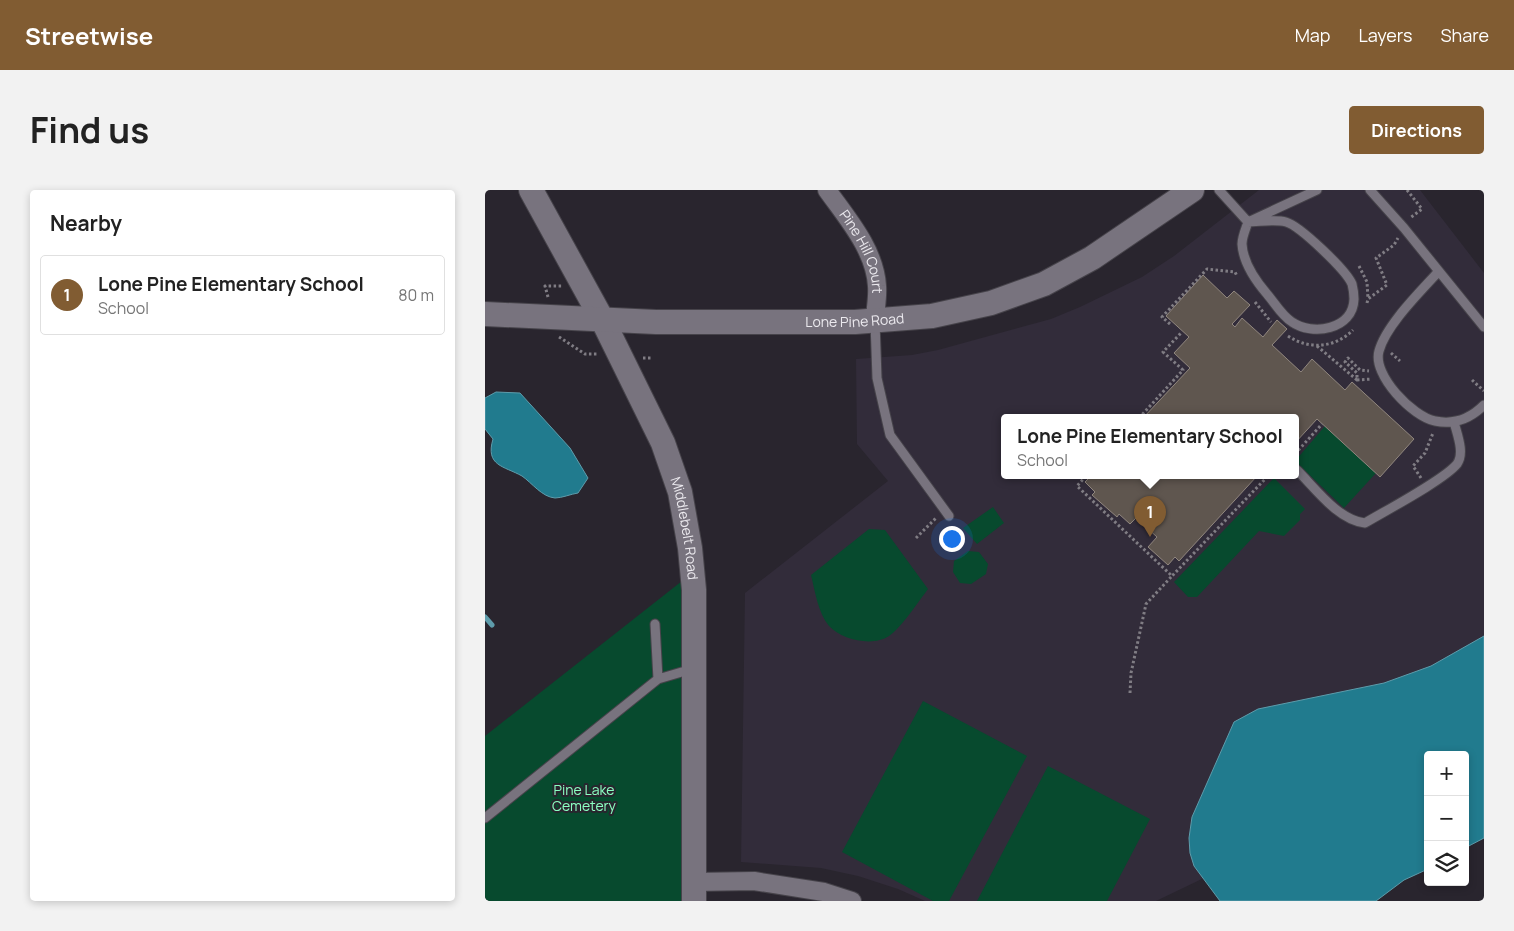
<!DOCTYPE html>
<meta charset="utf-8">
<style>
body{margin:0;font-family:Manrope,sans-serif;background:#f2f2f2;color:#222}
.controls{position:absolute;right:15px;bottom:15px;display:grid;overflow:hidden;border-radius:5px;box-shadow:0 2px 8px #0003}
.controls button{width:45px;height:45px;display:grid;place-items:center;padding:0;border:0;border-bottom:1px solid #e0e0e0;background:#fff;color:#222;font:25px sans-serif}
.you{position:absolute;left:466px;top:348px;width:18px;height:18px;margin:-12px;border:4px solid #fff;border-radius:50%;background:#1a73e8;box-shadow:0 0 0 8px #1a73e833}
.badge{display:grid;place-items:center;width:32px;height:32px;border-radius:50%;background:#815c32;color:#fff;font-size:16px;font-weight:700}
.pin{position:absolute;translate:-50% -41px;filter:drop-shadow(0 1px 2px #0008)}
.pin::after{content:'';position:absolute;top:26px;width:18px;height:15px;background:inherit;clip-path:polygon(0 0,100% 0,50% 100%)}
.popup{position:absolute;left:516px;top:224px;width:298px;height:65px;box-sizing:border-box;display:grid;place-content:center;border-radius:5px;background:#fff;filter:drop-shadow(0 1px 4px #0005);font-size:16px;white-space:nowrap;color:#767676}
.popup b{font-size:19px;color:#222}
.popup::after{content:'';position:absolute;left:50%;top:100%;margin-left:-10px;border:10px solid transparent;border-top-color:#fff}
.list{margin:0;padding:0;list-style:none}
h2{display:flex;justify-content:space-between;align-items:center;height:65px;margin:0;padding:0 20px;font-size:21px}
h2 small{font-size:16px;font-weight:400;color:#767676}
.list li{display:grid;grid-template-columns:32px 1fr auto;gap:15px;align-items:center;box-sizing:border-box;height:80px;margin:0 10px 10px;padding:0 10px;border:1px solid #e0e0e0;border-radius:5px}
.list b{display:block;font-size:19px;white-space:nowrap}
.list p{margin:0;font-size:16px;white-space:nowrap;color:#767676}
.list em{font-size:16px;font-style:normal;color:#767676}
.icon{flex:none;width:28px;height:28px;fill:none;stroke:currentColor;stroke-width:2;stroke-linecap:round;stroke-linejoin:round}
.map{position:relative;flex:none;width:999px;height:711px;overflow:hidden;border-radius:5px}
header{display:flex;align-items:center;gap:30px;box-sizing:border-box;height:70px;padding:0 25px;background:#815c32;color:#fff}
header strong{font-size:24px}
nav{display:flex;gap:28px;margin-inline-start:auto;font-size:18px}
.intro{display:flex;align-items:center;justify-content:space-between;box-sizing:border-box;height:120px;padding:0 30px}
h1{margin:0;font-size:35px}
.button{padding:12px 22px;border-radius:5px;background:#815c32;color:#fff;font-size:18px;font-weight:700}
main{display:flex;gap:30px;padding:0 30px}
aside{flex:1;background:#fff;border-radius:5px;box-shadow:0 2px 8px #0003}
.map>svg:first-child{display:block}
.built{fill:#322c3a;fill-rule:evenodd}
.green{fill:#074a2e}
.water{fill:#217b8e;stroke:#5e9cab}
.lines{fill:none;stroke-linecap:round;stroke-linejoin:round}
.stream{stroke:#5e9cab;stroke-width:5}
.building{fill:#5f564f;stroke:#91877f}
.lane-casing{stroke:#46434a;stroke-width:11}
.street-casing{stroke:#46434a;stroke-width:20}
.secondary-casing{stroke:#46434a;stroke-width:26}
.path{stroke:#807d84;stroke-width:3;stroke-dasharray:2.5 2.5;stroke-linecap:butt}
.lane{stroke:#78737e;stroke-width:9}
.street{stroke:#78737e;stroke-width:18}
.secondary{stroke:#78737e;stroke-width:24}
.labels{text-anchor:middle;stroke-width:4;stroke-linejoin:round;paint-order:stroke}
.street-label{font-size:14px;fill:#ebe9ee;stroke:#29252e}
.park-label{font-size:14px;fill:#8bffc2;stroke:#29252e}
</style>
<header>
<strong>Streetwise</strong>
<nav><a>Map</a><a>Layers</a><a>Share</a></nav>
</header>
<div class="intro"><h1>Find us</h1><a class="button">Directions</a></div>
<main>
<aside>
<h2>Nearby<small></small></h2>
<ul class="list">
<li><span class="badge">1</span><div><b>Lone Pine Elementary School</b><p>School</p></div><em>80 m</em></li>
</ul>
</aside>
<div class="map">
<svg width="999" height="711" viewBox="0 0 999 711">
<rect width="100%" height="100%" fill="#29252e"/>
<path class="built" d="M 774,0 L 935,0 L 999,83 L 999,552 L 943,565 L 943,580 L 671,711 L 440,711 L 413,699 L 373,686 L 336,678 L 256,672 L 260,403 L 403,291 L 372,254 L 371,169 L 427,165 L 453,160 L 566,129 L 595,117 L 657,87 L 689,66 ZM 520,228 L 810,228 L 810,286 L 520,286 Z"/>
<path class="green" d="M 840,236 L 891,283 L 859,318 L 810,271 Z
M 789,288 L 820,319 L 815,324 L 815,330 L 799,346 L 774,341 L 712,407 L 703,407 L 689,392 Z
M 508,317 L 519,333 L 492,354 L 478,338 Z
M 384,339 L 400,340 L 443,399 C 434,411 416,438 404,446 C 388,457 357,450 344,436 C 333,423 330,401 326,385 Z
M 483,361 L 494,362 L 503,374 L 501,384 L 486,394 L 475,393 L 468,382 L 469,371 Z
M 197,391 L 199,711 L 0,711 L 0,546 Z
M 438,511 L 542,566 L 464,711 L 448,711 L 357,662 Z
M 563,576 L 665,629 L 622,711 L 492,711 Z"/>
<path class="water" d="M 11,202 L 35,203 L 85,258 L 103,288 L 93,303 C 86,304 77,308 70,308 C 57,307 47,293 37,286 C 19,276 0,276 8,249 L 0,239 L 0,208 Z
M 999,446 L 999,648 L 980,658 L 980,565 L 943,565 L 943,679 L 919,690 L 891,711 L 735,711 L 709,676 L 705,663 L 704,648 L 707,627 L 749,532 L 773,519 L 899,493 L 946,476 Z"/>
<g class="lines">
<path class="stream" d="M 0,427 L 7,435"/>
</g>
<path class="building" d="M 718,85 L 742,108 L 749,101 L 765,115 L 747,134 L 750,137 L 757,128 L 778,147 L 792,130 L 802,139 L 787,155 L 816,182 L 827,169 L 860,200 L 867,192 L 929,249 L 895,287 L 832,229 L 810,253 L 810,228 L 658,228 L 705,178 L 689,163 L 704,147 L 681,126 Z
M 606,286 L 772,286 L 694,371 L 690,367 L 683,375 L 663,357 L 672,347 L 651,328 L 645,334 L 634,324 L 632,327 L 607,305 L 610,302 L 600,292 Z"/>
<g class="lines">
<defs>
<path id="lane" d="M 734,0 L 763,32 C 774,32 790,29 801,32 C 815,36 861,80 867,94 C 868,98 869,105 869,109 C 868,140 827,146 807,132 C 797,126 789,112 782,104 C 770,90 758,72 757,54 C 757,47 761,38 763,32 L 832,0
M 885,0 L 919,38 L 999,137
M 954,81 C 936,101 901,135 894,161 C 887,185 928,227 950,231 C 969,235 986,228 999,215
M 390,132 L 392,188 L 405,245 L 464,326
M 812,280 C 831,299 853,330 880,333 C 900,321 959,290 972,274 C 980,263 972,244 969,232
M 170,434 L 173,489
M 0,628 L 173,489 L 207,479"/>
<g id="street">
<path id="s1" d="M 342,0 C 362,28 390,60 392,96 C 393,108 390,120 390,131"/>
<path d="M 209,692 L 269,691 L 339,702 L 367,711"/>
</g>
<g id="secondary">
<path id="s2" d="M 46,0 L 118,131 L 178,253 L 195,302 L 205,358 L 209,400 L 209,711"/>
<path id="s3" d="M 0,124 L 171,132 L 370,132 L 447,126 L 506,113 L 559,94 L 607,68 L 707,0"/>
</g>
</defs>
<use href="#lane" class="lane-casing"/>
<use href="#street" class="street-casing"/>
<use href="#secondary" class="secondary-casing"/>
<path class="path" d="M 922,0 L 937,19 L 925,28
M 874,76 L 882,92 L 883,109
M 63,107 L 60,96 L 78,96
M 770,112 L 786,132
M 882,113 L 883,109 L 902,95 L 891,68 L 909,55 L 913,48
M 685,134 L 677,127 L 722,79 L 750,82 L 752,86
M 803,146 C 824,160 850,158 868,140
M 74,147 L 100,164 L 112,164
M 832,156 L 872,190 L 872,183 L 860,172 L 863,168 L 875,180 L 884,181
M 906,163 L 915,171
M 158,168 L 167,168
M 872,190 L 887,189
M 987,190 L 999,201
M 654,228 L 698,180 L 678,162 L 696,143
M 810,264 L 837,234
M 601,286 L 592,296 L 687,386 L 783,286
M 936,288 L 928,276 L 940,263 L 948,243
M 431,348 L 452,327
M 645,503 L 646,483 L 661,414 L 687,386"/>
<use href="#lane" class="lane"/>
<use href="#street" class="street"/>
<use href="#secondary" class="secondary"/>
</g>
<g class="labels">
<g class="street-label">
<text dy="5" stroke="none"><textPath href="#s1" startOffset="72">Pine Hill Court</textPath></text>
<text dy="5" stroke="none"><textPath href="#s3" startOffset="370">Lone Pine Road</textPath></text>
<text dy="5" stroke="none"><textPath href="#s2" startOffset="374">Middlebelt Road</textPath></text>
</g>
<g class="park-label">
<text x="99" y="605">Pine Lake<tspan x="99" dy="16">Cemetery</tspan></text>
</g>
</g>
</svg>
<div class="controls">
<button>+</button>
<button>−</button>
<button><svg class="icon" aria-label="layers" viewBox="0 0 24 24"><path d="M12 4l9 5-9 5-9-5zM3 14l9 5 9-5"/></svg></button>
</div>
<div class="you"></div>
<div class="pin badge" style="left:665px;top:347px">1</div>
<div class="popup"><b>Lone Pine Elementary School</b>School</div>
</div>
</main>
